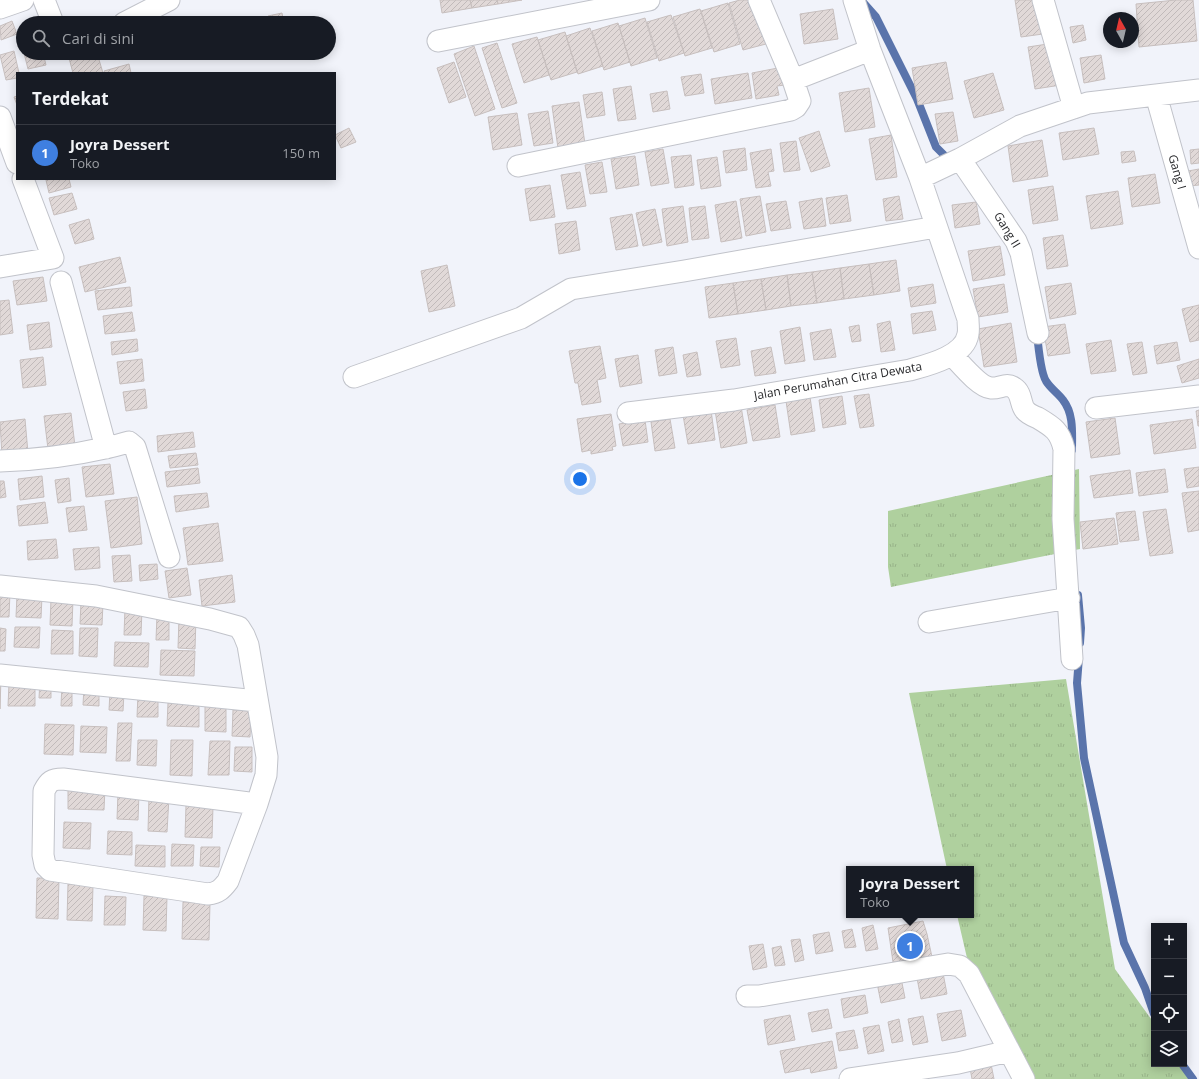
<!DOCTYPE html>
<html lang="id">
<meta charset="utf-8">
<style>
body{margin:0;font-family:"Open Sans",sans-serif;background:#242831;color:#f1f3f6}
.controls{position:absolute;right:12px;bottom:12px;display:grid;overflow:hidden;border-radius:0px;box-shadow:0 2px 10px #0003}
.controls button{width:36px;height:36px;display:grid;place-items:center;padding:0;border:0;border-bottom:1px solid #363941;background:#171b24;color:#f1f3f6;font:20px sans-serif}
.compass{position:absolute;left:1103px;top:12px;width:36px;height:36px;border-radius:50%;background:#171b24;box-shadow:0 2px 10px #0003;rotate:352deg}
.you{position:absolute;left:580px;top:479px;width:14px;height:14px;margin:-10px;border:3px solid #fff;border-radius:50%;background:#1a73e8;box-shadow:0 0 0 6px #1a73e833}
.badge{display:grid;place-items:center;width:26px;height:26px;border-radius:50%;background:#db2777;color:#fff;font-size:13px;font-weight:700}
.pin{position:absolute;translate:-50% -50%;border:2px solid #fff;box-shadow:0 1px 4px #0006}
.popup{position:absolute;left:846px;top:866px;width:128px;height:52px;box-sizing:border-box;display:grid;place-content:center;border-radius:0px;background:#171b24;filter:drop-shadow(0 1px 3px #0005);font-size:13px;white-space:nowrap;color:#9ea1a6}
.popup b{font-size:15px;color:#f1f3f6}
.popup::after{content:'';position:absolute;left:50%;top:100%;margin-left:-8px;border:8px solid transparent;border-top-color:#171b24}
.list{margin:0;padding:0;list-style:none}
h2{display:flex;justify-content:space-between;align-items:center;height:52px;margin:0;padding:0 16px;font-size:17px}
h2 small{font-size:13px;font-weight:400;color:#9ea1a6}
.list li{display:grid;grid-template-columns:26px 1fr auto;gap:12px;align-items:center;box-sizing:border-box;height:56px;padding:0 16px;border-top:1px solid #363941}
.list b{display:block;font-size:15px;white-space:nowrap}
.list p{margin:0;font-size:13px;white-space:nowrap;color:#9ea1a6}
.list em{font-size:13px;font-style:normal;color:#9ea1a6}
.icon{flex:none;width:22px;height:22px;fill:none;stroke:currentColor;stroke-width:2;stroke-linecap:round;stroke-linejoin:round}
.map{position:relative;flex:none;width:1199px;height:1079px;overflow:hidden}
.search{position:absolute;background:#171b24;box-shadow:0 2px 10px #0003;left:16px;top:16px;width:320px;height:44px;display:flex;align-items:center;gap:10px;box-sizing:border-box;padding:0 14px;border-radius:22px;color:#9ea1a6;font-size:15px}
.panel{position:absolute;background:#171b24;box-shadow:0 2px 10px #0003;left:16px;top:72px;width:320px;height:108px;border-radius:0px}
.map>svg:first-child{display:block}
.grass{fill:url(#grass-tufts)}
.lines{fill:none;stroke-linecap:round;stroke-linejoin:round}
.stream{stroke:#5a74ab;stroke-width:8}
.building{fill:url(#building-hatch);stroke:#c7bfbe}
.street-casing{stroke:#c1c3ca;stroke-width:23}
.street{stroke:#fff;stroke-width:21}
.labels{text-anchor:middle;stroke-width:4;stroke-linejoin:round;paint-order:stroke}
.street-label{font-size:12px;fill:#28292c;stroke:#fff}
</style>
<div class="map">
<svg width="1199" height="1079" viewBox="0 0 1199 1079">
<defs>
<pattern id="grass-tufts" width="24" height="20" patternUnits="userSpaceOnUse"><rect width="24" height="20" fill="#afd09e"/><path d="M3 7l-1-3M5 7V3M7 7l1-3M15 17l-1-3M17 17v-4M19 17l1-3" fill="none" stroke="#97b388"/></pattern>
<pattern id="building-hatch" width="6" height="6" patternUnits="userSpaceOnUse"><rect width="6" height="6" fill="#e1d9d8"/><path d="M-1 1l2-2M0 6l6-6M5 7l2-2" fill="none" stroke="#c1baba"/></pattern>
</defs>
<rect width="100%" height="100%" fill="#f1f3fa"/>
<path class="grass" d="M 1079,469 L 1080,549 L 891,587 L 888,567 L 888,511 Z
M 1066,679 L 1115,969 L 1154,1023 L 1154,1064 L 1184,1064 L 1184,1063 L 1196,1079 L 1029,1079 L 967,958 L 957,915 L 971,915 L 971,869 L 947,869 L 909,693 Z"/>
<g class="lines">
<path class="stream" d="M 861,0 L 876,17 L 917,99 L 936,147 L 951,162
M 1037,333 C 1038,344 1041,373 1046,381 C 1050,388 1058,393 1063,400 C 1074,414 1072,433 1072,450
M 1078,595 L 1081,628 L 1080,643
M 1079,657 L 1077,683 L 1084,758 L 1124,943 L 1145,988 L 1154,1014
M 1182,1064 L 1193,1079"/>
</g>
<path class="building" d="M 440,0 L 470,0 L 472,8 L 442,13 Z
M 470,0 L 497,0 L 498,4 L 472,8 Z
M 497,0 L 522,0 L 498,4 Z
M 740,0 L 752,0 L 766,44 L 743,50 L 729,3 Z
M 1015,0 L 1037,0 L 1043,34 L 1021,37 Z
M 1176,0 L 1193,0 L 1197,41 L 1139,47 L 1136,4 Z
M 728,3 L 740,44 L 714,52 L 701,11 Z
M 700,9 L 712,48 L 685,56 L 673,17 Z
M 833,9 L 838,39 L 804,44 L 800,14 Z
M 282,13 L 284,23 L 270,23 L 268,16 Z
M 671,15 L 684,53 L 659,61 L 647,22 Z
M 645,18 L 657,58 L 631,66 L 619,26 Z
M 12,21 L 17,34 L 1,40 L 0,26 Z
M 618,23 L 630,62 L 604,70 L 592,31 Z
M 1083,25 L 1086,40 L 1073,43 L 1070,27 Z
M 590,28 L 603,66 L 578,74 L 566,36 Z
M 23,29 L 23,50 L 18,31 Z
M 565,32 L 577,72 L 551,80 L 538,40 Z
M 537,37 L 549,75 L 524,83 L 512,44 Z
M 497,43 L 517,103 L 502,108 L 482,48 Z
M 1054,43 L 1061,85 L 1035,89 L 1028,47 Z
M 474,46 L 495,109 L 475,116 L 454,54 Z
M 14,51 L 19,73 L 17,73 L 17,78 L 6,80 L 0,55 Z
M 24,53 L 43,53 L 46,65 L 28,69 Z
M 89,53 L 97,53 L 103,73 L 73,73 L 69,58 Z
M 1101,55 L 1105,79 L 1084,83 L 1080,58 Z
M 454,62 L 466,97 L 449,103 L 437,68 Z
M 946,62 L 953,99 L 918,105 L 912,68 Z
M 129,64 L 131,73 L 105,73 L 104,71 Z
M 783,67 L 785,85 L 777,86 L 779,95 L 756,99 L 752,73 Z
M 748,73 L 752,98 L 715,104 L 711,79 Z
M 993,73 L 1004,110 L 974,118 L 964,81 Z
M 701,74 L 704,93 L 685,96 L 681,77 Z
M 631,86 L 636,119 L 618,121 L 613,89 Z
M 869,88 L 875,127 L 845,132 L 839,93 Z
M 667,91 L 670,109 L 653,112 L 650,94 Z
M 602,92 L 605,115 L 587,118 L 583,95 Z
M 17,96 L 17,105 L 14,97 Z
M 579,102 L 585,144 L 558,148 L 552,106 Z
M 548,111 L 553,143 L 534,146 L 528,114 Z
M 953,112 L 958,141 L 940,144 L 935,114 Z
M 517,113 L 522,145 L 493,150 L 488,117 Z
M 349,128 L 356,142 L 341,148 L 335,135 Z
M 1094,128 L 1099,154 L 1063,160 L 1059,133 Z
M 819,131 L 830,166 L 811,172 L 799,138 Z
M 891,135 L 897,177 L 876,180 L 869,139 Z
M 1042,140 L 1048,176 L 1013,182 L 1008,146 Z
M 796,141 L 800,170 L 784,172 L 780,143 Z
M 745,148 L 747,170 L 726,173 L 723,151 Z
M 663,149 L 669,183 L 651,186 L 645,152 Z
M 771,149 L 774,171 L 768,172 L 771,186 L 756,188 L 750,153 Z
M 1199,149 L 1199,163 L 1191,164 L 1190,150 Z
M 1134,151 L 1136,161 L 1122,163 L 1121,152 Z
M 691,155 L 694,185 L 675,188 L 671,157 Z
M 635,156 L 639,185 L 616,189 L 611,159 Z
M 717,157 L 721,186 L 701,189 L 697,160 Z
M 602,162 L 607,192 L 590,194 L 585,165 Z
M 1199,169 L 1199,185 L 1190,186 L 1188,171 Z
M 580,172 L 586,206 L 567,209 L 561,175 Z
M 1155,174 L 1160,203 L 1132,207 L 1128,178 Z
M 49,179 L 69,179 L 71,187 L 49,193 L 46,180 Z
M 550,185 L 555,217 L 530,221 L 525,189 Z
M 1053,186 L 1058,220 L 1033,224 L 1028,190 Z
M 1118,191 L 1123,224 L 1091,229 L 1086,196 Z
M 72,193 L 77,209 L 54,215 L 49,198 Z
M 847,195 L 851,221 L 830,224 L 826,198 Z
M 760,196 L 766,232 L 746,236 L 740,199 Z
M 899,196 L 903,219 L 886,221 L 883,199 Z
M 822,198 L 826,226 L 804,229 L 799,202 Z
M 736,201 L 742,238 L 721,242 L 715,205 Z
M 786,201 L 791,228 L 771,231 L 766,204 Z
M 976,202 L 980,224 L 955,228 L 952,205 Z
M 683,206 L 688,242 L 667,246 L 662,209 Z
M 705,206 L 709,238 L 692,240 L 689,208 Z
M 655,209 L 662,242 L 643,246 L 636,213 Z
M 632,214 L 638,246 L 616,250 L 610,218 Z
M 89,219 L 94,239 L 75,244 L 69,225 Z
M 576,221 L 580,250 L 559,254 L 555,224 Z
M 1063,235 L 1068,266 L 1047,269 L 1043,238 Z
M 1000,246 L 1005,275 L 973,281 L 968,251 Z
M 120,257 L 126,282 L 85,292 L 79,267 Z
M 896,260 L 900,291 L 874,295 L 869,264 Z
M 869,264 L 874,295 L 844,299 L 840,268 Z
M 447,265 L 455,306 L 429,312 L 421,271 Z
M 840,268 L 844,299 L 817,303 L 812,272 Z
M 812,272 L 817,303 L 791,306 L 787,275 Z
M 787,275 L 791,306 L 766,310 L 761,279 Z
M 43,277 L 47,301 L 17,305 L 13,281 Z
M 761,279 L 766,310 L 738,314 L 733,283 Z
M 733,283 L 738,314 L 709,318 L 705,287 Z
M 1071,283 L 1076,314 L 1050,319 L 1045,287 Z
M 933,284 L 936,303 L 911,307 L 908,288 Z
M 1004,284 L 1008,312 L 978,317 L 973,289 Z
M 130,287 L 132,306 L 98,310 L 95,291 Z
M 9,300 L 13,333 L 0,335 L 0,301 Z
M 1199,305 L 1199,340 L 1190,342 L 1182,309 Z
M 932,311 L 936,330 L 913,334 L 911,314 Z
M 132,312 L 135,331 L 105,334 L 103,316 Z
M 890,321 L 895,350 L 881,352 L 877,324 Z
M 49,322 L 52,347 L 30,350 L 27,325 Z
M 1011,323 L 1017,362 L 984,367 L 978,329 Z
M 1065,324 L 1070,353 L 1048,356 L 1043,327 Z
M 859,325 L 861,341 L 852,342 L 849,327 Z
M 800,327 L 805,361 L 785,364 L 780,331 Z
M 831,329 L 836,357 L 814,360 L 810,333 Z
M 736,338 L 740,365 L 721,368 L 716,341 Z
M 137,339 L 138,351 L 112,355 L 111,342 Z
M 1111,340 L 1116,371 L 1091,374 L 1086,344 Z
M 1142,342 L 1147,373 L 1133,375 L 1127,344 Z
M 1177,342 L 1180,360 L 1157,364 L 1154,346 Z
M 600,346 L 606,378 L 597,380 L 601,402 L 582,405 L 578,383 L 575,383 L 569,351 Z
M 673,347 L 677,373 L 659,376 L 655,350 Z
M 771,347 L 776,373 L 755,376 L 751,351 Z
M 697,352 L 701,375 L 687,377 L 683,355 Z
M 638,355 L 642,383 L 620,387 L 615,359 Z
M 43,357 L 46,385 L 23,388 L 20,360 Z
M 142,359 L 144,381 L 120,384 L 117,362 Z
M 1199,359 L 1199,378 L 1182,383 L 1177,366 Z
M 145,389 L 147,408 L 126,411 L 123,392 Z
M 869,394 L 874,426 L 860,428 L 854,396 Z
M 842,396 L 846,424 L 823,428 L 819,400 Z
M 810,397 L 815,431 L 791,435 L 786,401 Z
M 775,405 L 780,437 L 753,441 L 747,410 Z
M 741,406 L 747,443 L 721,448 L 715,410 Z
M 711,410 L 715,440 L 688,444 L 683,415 Z
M 1199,410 L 1199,426 L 1198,426 L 1196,411 Z
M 71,413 L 75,446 L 48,449 L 44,416 Z
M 611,414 L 616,446 L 612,447 L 613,450 L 591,454 L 591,450 L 582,452 L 577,419 Z
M 1115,418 L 1120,454 L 1091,458 L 1086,422 Z
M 25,419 L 28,453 L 2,456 L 0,422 Z
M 670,419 L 675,448 L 655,451 L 651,422 Z
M 1192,419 L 1196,448 L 1154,454 L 1150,425 Z
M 645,420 L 648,442 L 623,446 L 619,424 Z
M 193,432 L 195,447 L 158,452 L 157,436 Z
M 196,453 L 198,465 L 170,468 L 168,456 Z
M 110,464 L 114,494 L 86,497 L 82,467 Z
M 1199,467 L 1199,486 L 1187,488 L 1184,469 Z
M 198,468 L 200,483 L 167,487 L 165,472 Z
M 1165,469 L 1168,492 L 1139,496 L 1136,473 Z
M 1130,470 L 1133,493 L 1094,498 L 1090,476 Z
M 42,476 L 44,497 L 20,500 L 18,479 Z
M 69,478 L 71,501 L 58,503 L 55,480 Z
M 0,481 L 4,481 L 6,497 L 0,498 Z
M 1199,491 L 1199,530 L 1188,532 L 1182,493 Z
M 207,493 L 209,507 L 176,512 L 174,496 Z
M 137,497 L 142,544 L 111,548 L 105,501 Z
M 45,502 L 48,523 L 19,526 L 17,506 Z
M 84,506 L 87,530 L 69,532 L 66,508 Z
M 1166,509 L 1173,553 L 1150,556 L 1143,512 Z
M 1135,511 L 1139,540 L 1120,542 L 1116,513 Z
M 1114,518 L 1118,544 L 1083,549 L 1080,522 Z
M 218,523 L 223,561 L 188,565 L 183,528 Z
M 56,539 L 58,558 L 28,560 L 27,541 Z
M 99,547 L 100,568 L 75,570 L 73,549 Z
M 130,555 L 132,581 L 114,582 L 112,556 Z
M 157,564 L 158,579 L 140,581 L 139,565 Z
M 187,568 L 191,595 L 169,598 L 165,571 Z
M 232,575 L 235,602 L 202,606 L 199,580 Z
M 0,592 L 10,592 L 9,617 L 0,617 Z
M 17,595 L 42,596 L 41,618 L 16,617 Z
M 51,599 L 73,599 L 72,626 L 50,625 Z
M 81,602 L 103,603 L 102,625 L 80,624 Z
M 125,608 L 142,609 L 141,635 L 124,635 Z
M 157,615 L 169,615 L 169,640 L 156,640 Z
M 179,618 L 196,618 L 195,649 L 178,648 Z
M 15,627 L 40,627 L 39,648 L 14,647 Z
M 0,628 L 6,629 L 5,651 L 0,651 Z
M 80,628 L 98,628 L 97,657 L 79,656 Z
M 52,630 L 73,631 L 73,654 L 51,654 Z
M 115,642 L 149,643 L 148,667 L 114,666 Z
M 161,650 L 195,651 L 194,676 L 160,675 Z
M 0,677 L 1,677 L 0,709 Z
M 40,680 L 51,681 L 51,698 L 39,698 Z
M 62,683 L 72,683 L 72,706 L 61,706 Z
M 9,684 L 35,685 L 35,706 L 8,706 Z
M 84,687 L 99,688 L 99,706 L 83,705 Z
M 110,692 L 124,693 L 123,711 L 109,710 Z
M 138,694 L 158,695 L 158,717 L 137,717 Z
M 168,703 L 199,704 L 199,727 L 167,726 Z
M 205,705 L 226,706 L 226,732 L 205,731 Z
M 233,710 L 251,711 L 250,737 L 232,736 Z
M 118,723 L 132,723 L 130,761 L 116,761 Z
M 45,724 L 74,725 L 73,755 L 44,754 Z
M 81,726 L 107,727 L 106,753 L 80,752 Z
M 138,740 L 157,740 L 156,766 L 137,765 Z
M 171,740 L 193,740 L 192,776 L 170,775 Z
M 210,741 L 230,741 L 229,775 L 208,775 Z
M 235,747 L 252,747 L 252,772 L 234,771 Z
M 68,787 L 105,788 L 104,810 L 68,809 Z
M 118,793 L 139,793 L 138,820 L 117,819 Z
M 149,796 L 169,797 L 167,832 L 148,831 Z
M 186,805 L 213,806 L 212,838 L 185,837 Z
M 64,822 L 91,823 L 90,849 L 63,848 Z
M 108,831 L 132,832 L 132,855 L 107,854 Z
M 172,844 L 194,845 L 193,866 L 171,866 Z
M 136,845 L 165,846 L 165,867 L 135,866 Z
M 201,847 L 220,847 L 219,867 L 200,866 Z
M 37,878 L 59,878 L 58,919 L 36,918 Z
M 68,884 L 93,885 L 92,921 L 67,920 Z
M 105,896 L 126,897 L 125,925 L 104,925 Z
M 144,896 L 167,897 L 166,931 L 143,930 Z
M 183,902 L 210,903 L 209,940 L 182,939 Z
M 923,921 L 927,934 L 932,957 L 914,961 L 893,962 L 888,928 Z
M 873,925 L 878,949 L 866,951 L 862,928 Z
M 852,929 L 856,947 L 845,948 L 842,931 Z
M 829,932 L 833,951 L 816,954 L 813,935 Z
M 800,939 L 804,960 L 795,962 L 791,940 Z
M 763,944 L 767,967 L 753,970 L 749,946 Z
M 781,946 L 785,965 L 775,966 L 772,948 Z
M 943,973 L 947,994 L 921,999 L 917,978 Z
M 901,978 L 905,998 L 881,1003 L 877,983 Z
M 865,995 L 868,1013 L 844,1018 L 841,999 Z
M 828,1009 L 832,1028 L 812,1032 L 808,1013 Z
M 961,1010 L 966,1036 L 942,1041 L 937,1014 Z
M 790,1015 L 795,1040 L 768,1045 L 764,1020 Z
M 923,1016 L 928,1042 L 913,1045 L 908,1019 Z
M 899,1019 L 903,1041 L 892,1043 L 888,1022 Z
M 879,1025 L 884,1051 L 868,1054 L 863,1028 Z
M 854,1030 L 858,1048 L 839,1051 L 836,1033 Z
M 832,1041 L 837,1068 L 811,1073 L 810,1068 L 785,1073 L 780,1051 Z
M 991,1064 L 994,1079 L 972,1079 L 970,1068 Z"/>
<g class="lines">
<defs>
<path id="street" d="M 44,0 L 53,23
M 1043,0 L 1074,108
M 0,8 L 23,0
M 124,23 L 169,0
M 438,41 L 649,0
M 793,80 L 870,50
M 1156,95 L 1199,248
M 0,117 L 17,163
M 960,159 L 1016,241 L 1021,253 L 1038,333
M 518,166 L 791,110 L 796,107 L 800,101 L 793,80 L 759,0
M 920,178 L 960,159 L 1020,126 L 1088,103 L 1199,90
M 0,267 L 53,258 L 23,179
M 61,282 L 106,448
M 952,355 C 960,363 979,387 991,388 C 999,389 1007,382 1014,388 C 1022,393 1020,404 1025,410 C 1028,414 1033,416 1038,418 C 1053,427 1060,431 1064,449 L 1063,519 L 1072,659
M 354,377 L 521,318 L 571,289 L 684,271 L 936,227
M 1096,408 L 1199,396
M 628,413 L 734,400 L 910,370 C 928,365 965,356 968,334 C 969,330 968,324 968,319 L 920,178 L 870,50 L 854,0
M 0,461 C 35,460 70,456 105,448 C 113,447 120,444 129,442 L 135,447 L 169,557
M 0,586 L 96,596 L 210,619 L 239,627 L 244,635 L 248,645 L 267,757 L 266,775 L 257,804 L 228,881 C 222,889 218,893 208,894 L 50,870 L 45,865 L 43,855 L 44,791 C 49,781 52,779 63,779 L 257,804
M 929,622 L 1069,598
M 0,675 L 257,701
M 747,996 L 759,996 L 948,964 L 960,966 L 969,974 L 1024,1079
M 850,1079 L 958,1063 L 1009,1051"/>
</defs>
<use href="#street" class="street-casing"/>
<use href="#street" class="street"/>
</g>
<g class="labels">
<g class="street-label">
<text transform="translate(1177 172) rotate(74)" y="4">Gang I</text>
<text transform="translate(1007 230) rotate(59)" y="4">Gang II</text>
<text transform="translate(838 381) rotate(-10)" y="4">Jalan Perumahan Citra Dewata</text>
</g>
</g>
</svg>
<div class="controls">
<button>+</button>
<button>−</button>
<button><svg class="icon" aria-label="locate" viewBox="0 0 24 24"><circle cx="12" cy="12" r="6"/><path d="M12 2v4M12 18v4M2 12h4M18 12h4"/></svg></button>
<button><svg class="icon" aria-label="layers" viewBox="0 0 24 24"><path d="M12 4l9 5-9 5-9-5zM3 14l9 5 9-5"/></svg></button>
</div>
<svg class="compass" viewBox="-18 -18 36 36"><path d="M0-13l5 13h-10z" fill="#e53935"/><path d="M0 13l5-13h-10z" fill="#9ea1a6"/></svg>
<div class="you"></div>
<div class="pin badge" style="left:910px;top:946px;background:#3f7fe0">1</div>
<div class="popup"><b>Joyra Dessert</b>Toko</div>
<div class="search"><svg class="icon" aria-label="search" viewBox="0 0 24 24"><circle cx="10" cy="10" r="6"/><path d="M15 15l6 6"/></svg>Cari di sini</div>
<section class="panel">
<h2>Terdekat<small></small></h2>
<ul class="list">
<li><span class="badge" style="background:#3f7fe0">1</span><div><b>Joyra Dessert</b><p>Toko</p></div><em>150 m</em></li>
</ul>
</section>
</div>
